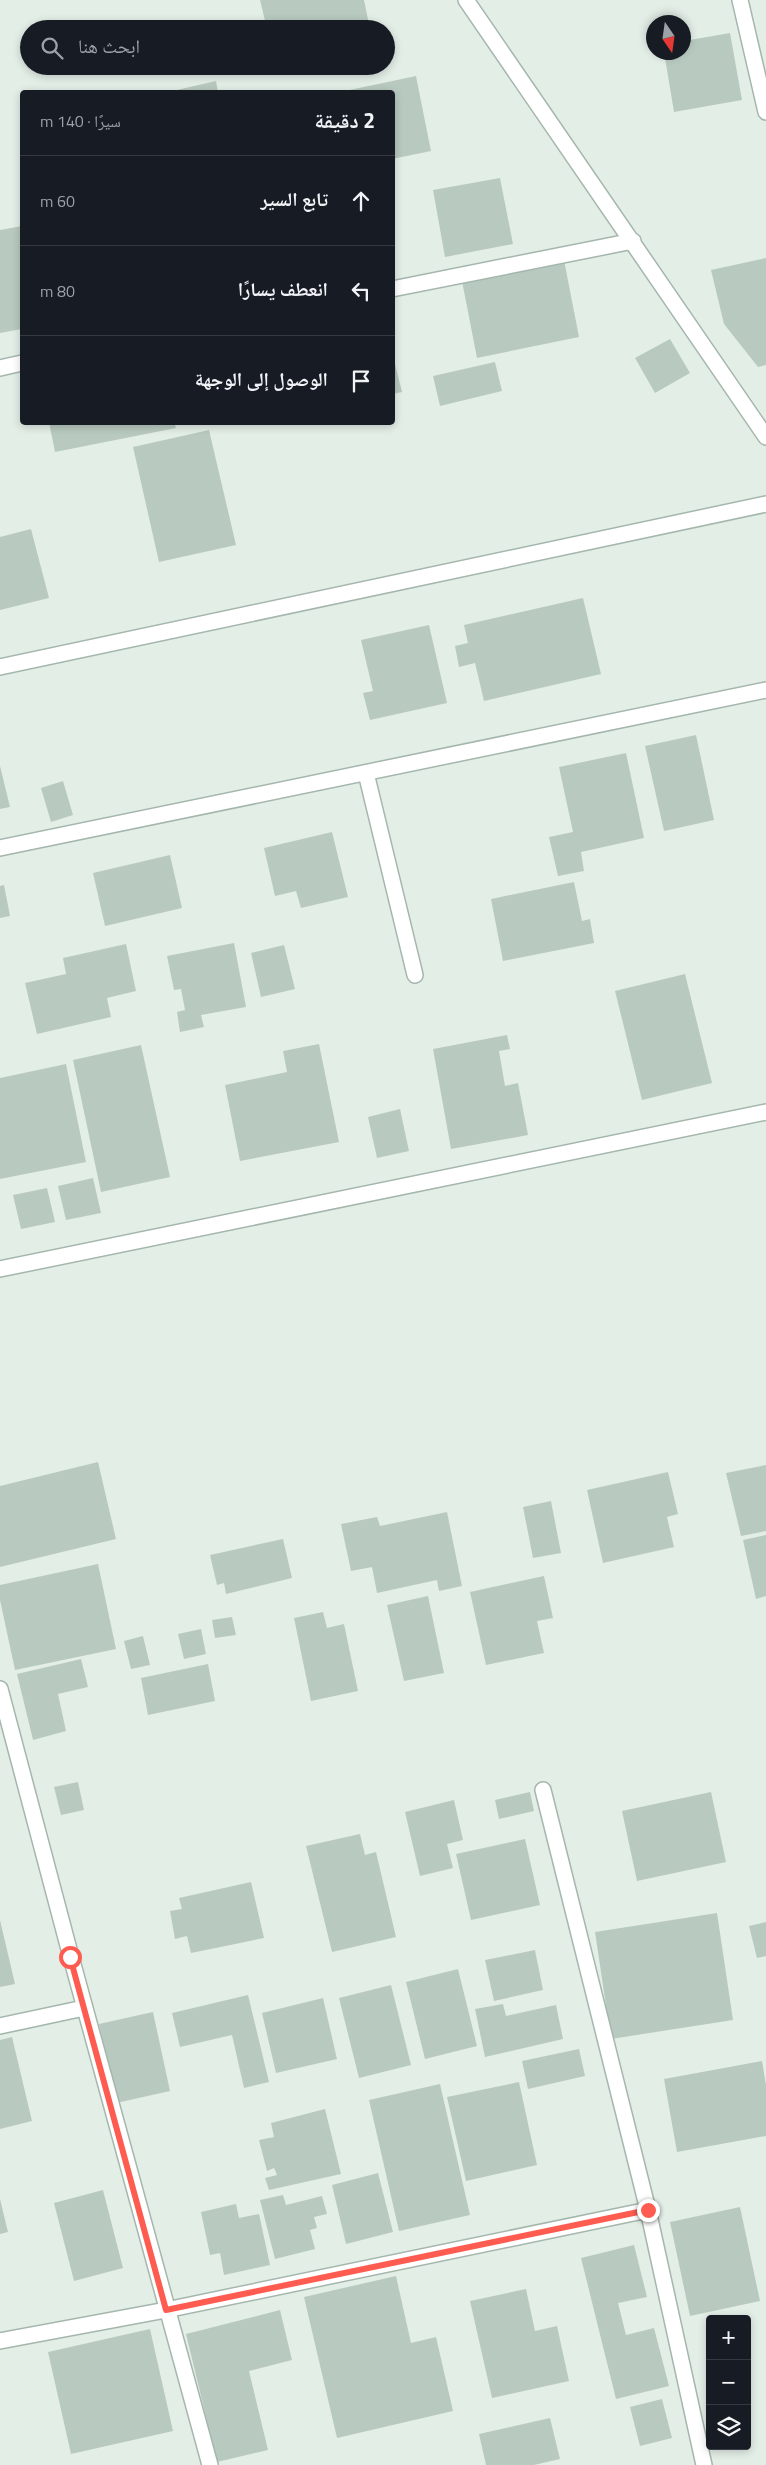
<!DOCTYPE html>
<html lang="ar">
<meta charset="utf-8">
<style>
body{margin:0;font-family:"Titillium Web","Noto Naskh Arabic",sans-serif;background:#20242c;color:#f1f3f6;direction:rtl}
.controls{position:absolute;right:15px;bottom:15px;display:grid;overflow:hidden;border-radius:5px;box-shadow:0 2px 8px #0003}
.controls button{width:45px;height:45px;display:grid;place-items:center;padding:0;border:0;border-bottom:1px solid #363941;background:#171b24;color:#f1f3f6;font:25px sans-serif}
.compass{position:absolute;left:646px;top:15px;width:45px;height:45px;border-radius:50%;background:#171b24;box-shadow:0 2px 8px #0003;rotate:167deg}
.stop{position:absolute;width:15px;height:15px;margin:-11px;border:4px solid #ff5c51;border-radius:50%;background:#fff}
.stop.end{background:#ff5c51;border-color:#fff;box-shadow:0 1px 5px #0008}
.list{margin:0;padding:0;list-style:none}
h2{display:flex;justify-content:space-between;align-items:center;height:65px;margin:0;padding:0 20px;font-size:21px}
h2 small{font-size:16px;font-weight:400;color:#9ea1a6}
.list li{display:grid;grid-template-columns:32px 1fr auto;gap:15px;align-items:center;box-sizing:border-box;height:90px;padding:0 20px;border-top:1px solid #363941}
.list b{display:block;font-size:19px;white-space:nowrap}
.list em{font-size:16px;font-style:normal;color:#9ea1a6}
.icon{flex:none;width:28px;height:28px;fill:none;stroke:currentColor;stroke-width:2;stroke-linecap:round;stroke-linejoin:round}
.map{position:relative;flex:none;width:766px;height:2465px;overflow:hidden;direction:ltr}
.search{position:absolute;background:#171b24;box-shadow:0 2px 8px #0003;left:20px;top:20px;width:375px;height:55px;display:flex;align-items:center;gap:12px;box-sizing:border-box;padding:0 18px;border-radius:28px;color:#9ea1a6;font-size:19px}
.panel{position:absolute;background:#171b24;box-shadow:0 2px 8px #0003;left:20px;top:90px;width:375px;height:335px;border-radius:5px;direction:rtl}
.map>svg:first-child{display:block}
.building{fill:#b8cac0}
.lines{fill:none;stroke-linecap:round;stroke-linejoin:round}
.minor-casing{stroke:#a5b7ad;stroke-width:18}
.minor{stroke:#fff;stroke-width:15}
.route{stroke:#ff5c51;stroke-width:6}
</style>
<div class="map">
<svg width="766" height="2465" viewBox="0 0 766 2465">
<rect width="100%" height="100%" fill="#e3eee7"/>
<path class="building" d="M 260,0 L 364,0 L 370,29 L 267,29 Z
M 730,33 L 742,100 L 674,112 L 664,52 L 684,52 L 684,41 Z
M 275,66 L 304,66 L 304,67 L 276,73 Z
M 416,76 L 431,151 L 392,159 L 392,92 L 340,92 Z
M 216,81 L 218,92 L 168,92 Z
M 500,178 L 513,244 L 445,257 L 433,190 Z
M 22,226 L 22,329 L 0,333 L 0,230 Z
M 766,258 L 766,365 L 758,367 L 724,324 L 711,270 Z
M 564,260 L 579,337 L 477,358 L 462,281 Z
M 670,339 L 690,373 L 655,393 L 635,358 Z
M 392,352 L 402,392 L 392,394 Z
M 495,362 L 502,391 L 440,406 L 433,376 Z
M 49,422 L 174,422 L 176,428 L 55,452 Z
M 209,430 L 236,545 L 159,562 L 133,447 Z
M 31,529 L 49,598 L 0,610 L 0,537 Z
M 583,598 L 601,674 L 484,701 L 475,663 L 459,667 L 455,646 L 468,643 L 464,625 Z
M 429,625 L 447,703 L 370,720 L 363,693 L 373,691 L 361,640 Z
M 696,735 L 714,820 L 664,831 L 645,746 Z
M 626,753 L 644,838 L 581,852 L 584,871 L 558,876 L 549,837 L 573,832 L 559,767 Z
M 0,766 L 10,807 L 0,809 Z
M 63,781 L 73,815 L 51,822 L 41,788 Z
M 332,832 L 348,897 L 301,908 L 296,891 L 275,896 L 264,848 Z
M 170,855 L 182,908 L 105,926 L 93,873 Z
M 574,882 L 582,921 L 590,919 L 594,943 L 503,961 L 491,899 Z
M 4,885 L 10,916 L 0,918 L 0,886 Z
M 234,943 L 246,1007 L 201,1015 L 204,1027 L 180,1032 L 177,1012 L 185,1010 L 181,989 L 174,990 L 167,956 Z
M 126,944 L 136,991 L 107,998 L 111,1017 L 37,1034 L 25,983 L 66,974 L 63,958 Z
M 284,945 L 295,989 L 261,997 L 251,953 Z
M 685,974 L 712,1083 L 642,1100 L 615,991 Z
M 507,1035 L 510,1049 L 499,1051 L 505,1086 L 518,1083 L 528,1135 L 451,1149 L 433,1049 Z
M 319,1044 L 339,1142 L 240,1161 L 225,1085 L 287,1072 L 283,1051 Z
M 141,1045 L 170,1177 L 101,1192 L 73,1060 Z
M 66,1064 L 86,1162 L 0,1179 L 0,1078 Z
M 400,1109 L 409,1151 L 377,1158 L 368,1117 Z
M 93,1178 L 101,1213 L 66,1220 L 58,1186 Z
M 47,1188 L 55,1222 L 21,1229 L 13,1195 Z
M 98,1462 L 116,1539 L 0,1567 L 0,1486 Z
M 766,1465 L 766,1531 L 741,1536 L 726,1473 Z
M 668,1472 L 678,1514 L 667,1517 L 674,1547 L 603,1563 L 587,1490 Z
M 551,1501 L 561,1553 L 533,1558 L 523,1507 Z
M 447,1512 L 462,1586 L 439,1591 L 437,1580 L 377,1593 L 372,1567 L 351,1571 L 341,1524 L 377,1517 L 380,1526 Z
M 766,1535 L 766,1596 L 756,1599 L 743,1540 Z
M 283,1539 L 292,1578 L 226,1594 L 224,1583 L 217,1585 L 210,1555 Z
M 98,1564 L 116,1649 L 15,1670 L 0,1600 L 0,1585 Z
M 544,1576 L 553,1618 L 537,1621 L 544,1653 L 486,1665 L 470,1592 Z
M 428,1596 L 444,1673 L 404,1681 L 387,1605 Z
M 323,1612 L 327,1628 L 344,1624 L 358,1691 L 311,1701 L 294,1618 Z
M 232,1617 L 236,1635 L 215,1638 L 212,1620 Z
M 201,1629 L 206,1654 L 184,1659 L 178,1634 Z
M 143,1636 L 150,1665 L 131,1669 L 124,1641 Z
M 81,1659 L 88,1687 L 58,1694 L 66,1731 L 33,1740 L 17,1674 Z
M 208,1664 L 215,1701 L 148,1715 L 141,1678 Z
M 78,1782 L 84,1810 L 61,1815 L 54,1787 Z
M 530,1792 L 534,1811 L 499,1819 L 495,1800 Z
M 711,1792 L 726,1862 L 637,1881 L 622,1811 Z
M 454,1800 L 463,1840 L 447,1844 L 453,1868 L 420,1876 L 405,1812 Z
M 360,1834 L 365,1855 L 376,1852 L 396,1937 L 332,1952 L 306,1846 Z
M 525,1839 L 540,1905 L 471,1920 L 456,1854 Z
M 251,1882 L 264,1938 L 191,1953 L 187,1936 L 175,1939 L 170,1911 L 182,1909 L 179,1898 Z
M 717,1913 L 733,2020 L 611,2039 L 595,1932 Z
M 0,1920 L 15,1984 L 0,1987 Z
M 766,1922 L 766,1956 L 757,1958 L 749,1926 Z
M 535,1950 L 543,1990 L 494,2001 L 485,1960 Z
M 458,1969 L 477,2046 L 425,2059 L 406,1982 Z
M 391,1985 L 411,2065 L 359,2078 L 339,1998 Z
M 248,1995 L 269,2082 L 244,2088 L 232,2035 L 180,2047 L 172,2013 Z
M 323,1998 L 337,2059 L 276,2073 L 262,2013 Z
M 503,2004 L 506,2016 L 556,2005 L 563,2039 L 485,2057 L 475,2009 Z
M 153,2012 L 170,2091 L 116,2103 L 99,2024 Z
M 12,2037 L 32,2121 L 0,2129 L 0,2040 Z
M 579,2049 L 585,2076 L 528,2089 L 522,2061 Z
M 762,2061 L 766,2085 L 766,2136 L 677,2152 L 664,2079 Z
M 519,2082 L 537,2165 L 466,2181 L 447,2097 Z
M 440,2084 L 470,2215 L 399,2231 L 369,2100 Z
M 325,2109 L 341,2174 L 269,2190 L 265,2178 L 277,2175 L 274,2168 L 267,2171 L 259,2140 L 274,2137 L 271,2123 Z
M 378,2173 L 393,2232 L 346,2244 L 332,2185 Z
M 103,2190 L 123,2268 L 74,2281 L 54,2203 Z
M 283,2195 L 286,2205 L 322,2196 L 327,2214 L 314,2217 L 317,2228 L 310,2230 L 315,2249 L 275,2259 L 260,2200 Z
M 0,2199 L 8,2232 L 0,2234 Z
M 236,2204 L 239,2218 L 259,2214 L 270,2265 L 224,2275 L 220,2253 L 210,2255 L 201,2212 Z
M 740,2207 L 760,2301 L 690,2316 L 670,2222 Z
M 634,2245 L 647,2297 L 618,2303 L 626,2335 L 654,2328 L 669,2386 L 616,2399 L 581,2258 Z
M 396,2276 L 411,2343 L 436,2337 L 453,2411 L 337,2438 L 304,2297 Z
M 526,2289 L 535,2331 L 557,2326 L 569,2381 L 492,2398 L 470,2301 Z
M 280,2310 L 292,2360 L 249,2371 L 268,2450 L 217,2462 L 186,2334 Z
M 150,2329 L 173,2431 L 71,2454 L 48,2352 Z
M 662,2399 L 672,2438 L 640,2446 L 630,2407 Z
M 550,2418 L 560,2459 L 534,2465 L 486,2465 L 479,2434 Z"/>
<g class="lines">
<defs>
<path id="minor" d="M 466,0 L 766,437
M 740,0 L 766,112
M 392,289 L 633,241
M 0,368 L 22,363
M 0,667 L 766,504
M 366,773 L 415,975
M 0,848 L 766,690
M 0,1269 L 766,1112
M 0,1689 L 71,1957 L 210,2465
M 543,1790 L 648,2210 L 704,2465
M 0,2026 L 84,2008
M 0,2341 L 166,2310 L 648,2210"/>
</defs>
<use href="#minor" class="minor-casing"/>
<use href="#minor" class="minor"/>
</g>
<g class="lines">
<path class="route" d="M 70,1957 L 166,2310 L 648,2210"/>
</g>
</svg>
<div class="controls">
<button>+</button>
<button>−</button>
<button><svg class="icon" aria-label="layers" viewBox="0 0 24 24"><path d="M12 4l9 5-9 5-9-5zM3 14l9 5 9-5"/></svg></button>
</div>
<svg class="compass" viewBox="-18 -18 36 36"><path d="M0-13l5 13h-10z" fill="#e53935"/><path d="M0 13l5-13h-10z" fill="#9ea1a6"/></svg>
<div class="stop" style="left:70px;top:1957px"></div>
<div class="stop end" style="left:648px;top:2210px"></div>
<div class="search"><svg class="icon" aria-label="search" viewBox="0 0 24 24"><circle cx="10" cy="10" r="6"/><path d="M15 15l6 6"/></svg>ابحث هنا</div>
<section class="panel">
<h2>2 دقيقة<small>سيرًا · 140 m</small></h2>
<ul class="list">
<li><svg class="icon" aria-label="ahead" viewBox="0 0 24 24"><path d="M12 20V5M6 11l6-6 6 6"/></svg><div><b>تابع السير</b></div><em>60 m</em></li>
<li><svg class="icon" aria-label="left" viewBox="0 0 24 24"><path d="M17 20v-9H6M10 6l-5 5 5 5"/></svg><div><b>انعطف يسارًا</b></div><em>80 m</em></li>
<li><svg class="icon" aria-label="arrive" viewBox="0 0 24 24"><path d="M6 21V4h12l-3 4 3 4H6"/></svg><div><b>الوصول إلى الوجهة</b></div></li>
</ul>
</section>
</div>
